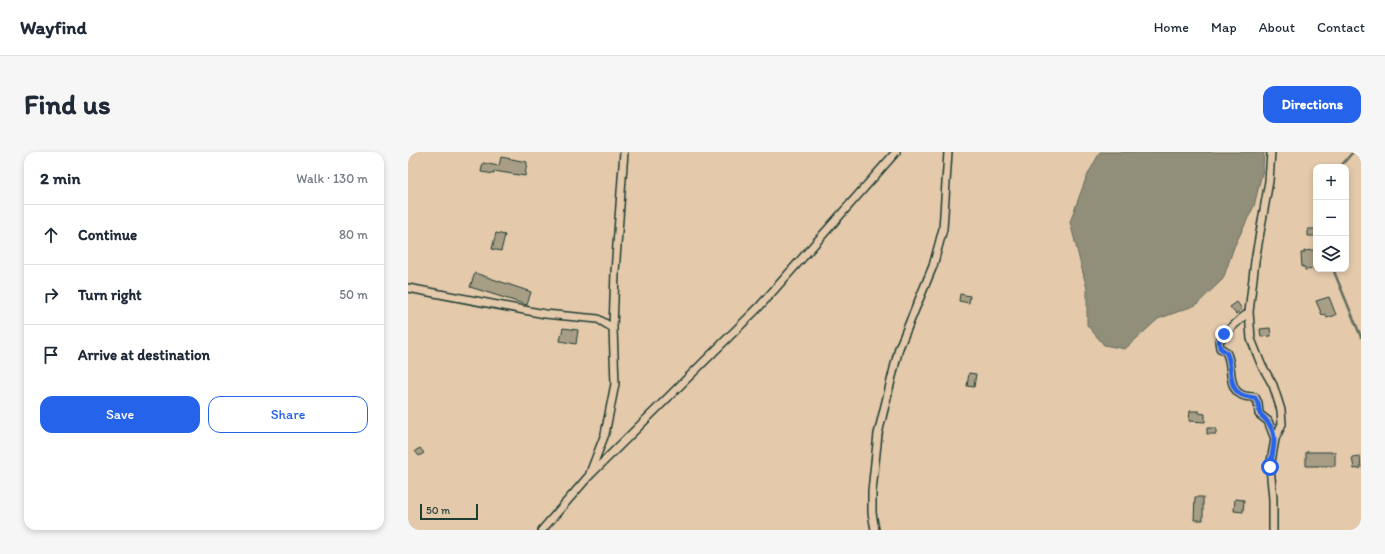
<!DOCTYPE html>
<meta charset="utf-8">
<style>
body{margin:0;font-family:Itim,sans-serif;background:#f6f6f7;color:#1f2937}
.controls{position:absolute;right:12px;top:12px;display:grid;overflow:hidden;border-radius:8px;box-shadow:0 2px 6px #0003}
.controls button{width:36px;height:36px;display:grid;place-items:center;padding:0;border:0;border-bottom:1px solid #e0e1e3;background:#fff;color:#1f2937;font:20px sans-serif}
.scale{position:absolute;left:12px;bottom:10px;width:58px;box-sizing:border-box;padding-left:4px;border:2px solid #1f3d34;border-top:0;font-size:11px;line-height:14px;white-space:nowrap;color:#1f3d34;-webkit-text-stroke:3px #e4c9ab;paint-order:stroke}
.stop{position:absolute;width:12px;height:12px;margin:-9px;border:3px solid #2563eb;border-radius:50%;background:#fff}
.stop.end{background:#2563eb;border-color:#fff;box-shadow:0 1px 4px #0008}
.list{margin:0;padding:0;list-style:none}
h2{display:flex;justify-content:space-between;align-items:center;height:52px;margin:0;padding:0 16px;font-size:17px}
h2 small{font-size:13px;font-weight:400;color:#747a83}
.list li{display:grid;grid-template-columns:26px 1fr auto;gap:12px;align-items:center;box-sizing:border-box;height:60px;padding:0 16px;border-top:1px solid #e0e1e3}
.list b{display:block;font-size:15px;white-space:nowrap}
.list em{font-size:13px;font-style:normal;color:#747a83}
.actions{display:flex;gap:8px;padding:12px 16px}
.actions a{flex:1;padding:9px 0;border:1px solid #2563eb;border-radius:12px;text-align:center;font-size:14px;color:#2563eb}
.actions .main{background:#2563eb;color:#fff}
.icon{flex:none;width:22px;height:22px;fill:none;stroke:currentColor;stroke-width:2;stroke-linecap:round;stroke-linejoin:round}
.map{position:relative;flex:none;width:953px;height:378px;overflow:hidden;border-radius:12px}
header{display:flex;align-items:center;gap:24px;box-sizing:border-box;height:56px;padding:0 20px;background:#fff;border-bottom:1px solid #e0e1e3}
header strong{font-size:19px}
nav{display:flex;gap:22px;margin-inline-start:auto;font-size:14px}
.intro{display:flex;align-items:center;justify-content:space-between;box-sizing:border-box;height:96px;padding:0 24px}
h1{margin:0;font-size:28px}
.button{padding:10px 18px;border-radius:12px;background:#2563eb;color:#fff;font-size:14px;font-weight:700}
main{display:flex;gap:24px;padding:0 24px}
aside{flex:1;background:#fff;border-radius:12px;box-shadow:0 2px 6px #0003}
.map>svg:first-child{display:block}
.water{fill:#918e79;stroke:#636e5d}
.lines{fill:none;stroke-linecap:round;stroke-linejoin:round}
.stream{stroke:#636e5d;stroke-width:2.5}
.building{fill:#a89e86;stroke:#1f3d34}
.minor-casing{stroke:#1f3d34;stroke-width:10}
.minor{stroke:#e4c9ab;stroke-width:7}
.route{stroke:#2563eb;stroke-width:5}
</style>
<header>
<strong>Wayfind</strong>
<nav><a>Home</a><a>Map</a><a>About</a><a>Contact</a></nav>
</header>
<div class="intro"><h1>Find us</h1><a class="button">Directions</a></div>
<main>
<aside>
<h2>2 min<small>Walk · 130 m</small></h2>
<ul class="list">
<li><svg class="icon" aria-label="ahead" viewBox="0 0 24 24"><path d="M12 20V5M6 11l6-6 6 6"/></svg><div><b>Continue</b></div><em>80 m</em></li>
<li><svg class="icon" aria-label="right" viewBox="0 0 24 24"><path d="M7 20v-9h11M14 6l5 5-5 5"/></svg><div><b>Turn right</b></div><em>50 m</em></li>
<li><svg class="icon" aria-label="arrive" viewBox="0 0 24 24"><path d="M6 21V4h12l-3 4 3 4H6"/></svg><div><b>Arrive at destination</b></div></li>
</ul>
<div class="actions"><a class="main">Save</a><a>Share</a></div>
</aside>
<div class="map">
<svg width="953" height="378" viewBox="0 0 953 378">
<rect width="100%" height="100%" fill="#e4c9ab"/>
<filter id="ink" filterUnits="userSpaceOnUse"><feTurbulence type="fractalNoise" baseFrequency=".025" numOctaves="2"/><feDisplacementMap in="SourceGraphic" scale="8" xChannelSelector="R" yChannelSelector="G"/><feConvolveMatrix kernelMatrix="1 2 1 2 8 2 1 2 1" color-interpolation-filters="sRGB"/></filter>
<g filter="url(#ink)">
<path class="water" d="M 692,0 L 856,0 L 855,17 L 846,54 L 826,95 L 815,127 L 788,153 L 750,167 L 717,197 L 696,193 L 679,173 L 679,137 L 662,70 L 678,26 Z"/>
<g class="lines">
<path class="stream" d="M 932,15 L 945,0
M 925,117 L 953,185"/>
</g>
<path class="building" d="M 93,5 L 119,10 L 117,24 L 86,19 L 86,22 L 73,20 L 75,11 L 91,14 Z
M 900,77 L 908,77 L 908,84 L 900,84 Z
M 88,81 L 97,83 L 93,99 L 84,97 Z
M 907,98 L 908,117 L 897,118 L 897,115 L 894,115 L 893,101 L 896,101 L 896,99 Z
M 67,121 L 123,140 L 119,153 L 62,135 Z
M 552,142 L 562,144 L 561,151 L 551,149 Z
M 921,145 L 928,163 L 919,166 L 917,162 L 914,163 L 908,149 Z
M 829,150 L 834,157 L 828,162 L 822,155 Z
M 155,176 L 170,178 L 168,192 L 152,189 Z
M 862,176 L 863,184 L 853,185 L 852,177 Z
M 561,221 L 568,222 L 566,235 L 559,234 Z
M 782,259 L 791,259 L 791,261 L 797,262 L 797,270 L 781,269 Z
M 799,276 L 808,276 L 808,282 L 799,282 Z
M 12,296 L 16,301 L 11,304 L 7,299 Z
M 898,300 L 927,300 L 927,314 L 898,314 Z
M 952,304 L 953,316 L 946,317 L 944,305 Z
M 787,345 L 795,345 L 795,368 L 786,368 Z
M 827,347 L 836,348 L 835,360 L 826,359 Z"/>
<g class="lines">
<defs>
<path id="minor" d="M 863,0 L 861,29 L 847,109 L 841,160 L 843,187 L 853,212 L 865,233 L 873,258 L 874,272 L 867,287 L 862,315 L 865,347 L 865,378
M 0,136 L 137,162 L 190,167 L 205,176
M 841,160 C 830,169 820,178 811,189 L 812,196 C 815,198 818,199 819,202 C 825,214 819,236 834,243 C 838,245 843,245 847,245 L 850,251 L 851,262 L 860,269 L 867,287
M 182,321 L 197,282 L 207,232 L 205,176 L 207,120 L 216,0
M 134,378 L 180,325 L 351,155 L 488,0
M 467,378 L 464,361 L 464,339 L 470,282 L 491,196 L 525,114 L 535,77 L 540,0"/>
</defs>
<use href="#minor" class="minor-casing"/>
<use href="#minor" class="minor"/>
</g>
</g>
<g class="lines" filter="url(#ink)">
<path class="route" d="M 816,182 L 811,189 L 812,196 C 815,198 818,199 819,202 C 825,214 819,236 834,243 C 838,245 843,245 847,246 L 850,251 L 852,262 C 872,279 866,292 862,315"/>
</g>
</svg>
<div class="controls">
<button>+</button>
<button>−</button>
<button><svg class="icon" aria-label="layers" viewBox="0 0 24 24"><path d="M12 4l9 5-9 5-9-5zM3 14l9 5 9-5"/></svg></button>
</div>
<div class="scale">50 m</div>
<div class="stop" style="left:862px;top:315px"></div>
<div class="stop end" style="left:816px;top:182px"></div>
</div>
</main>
